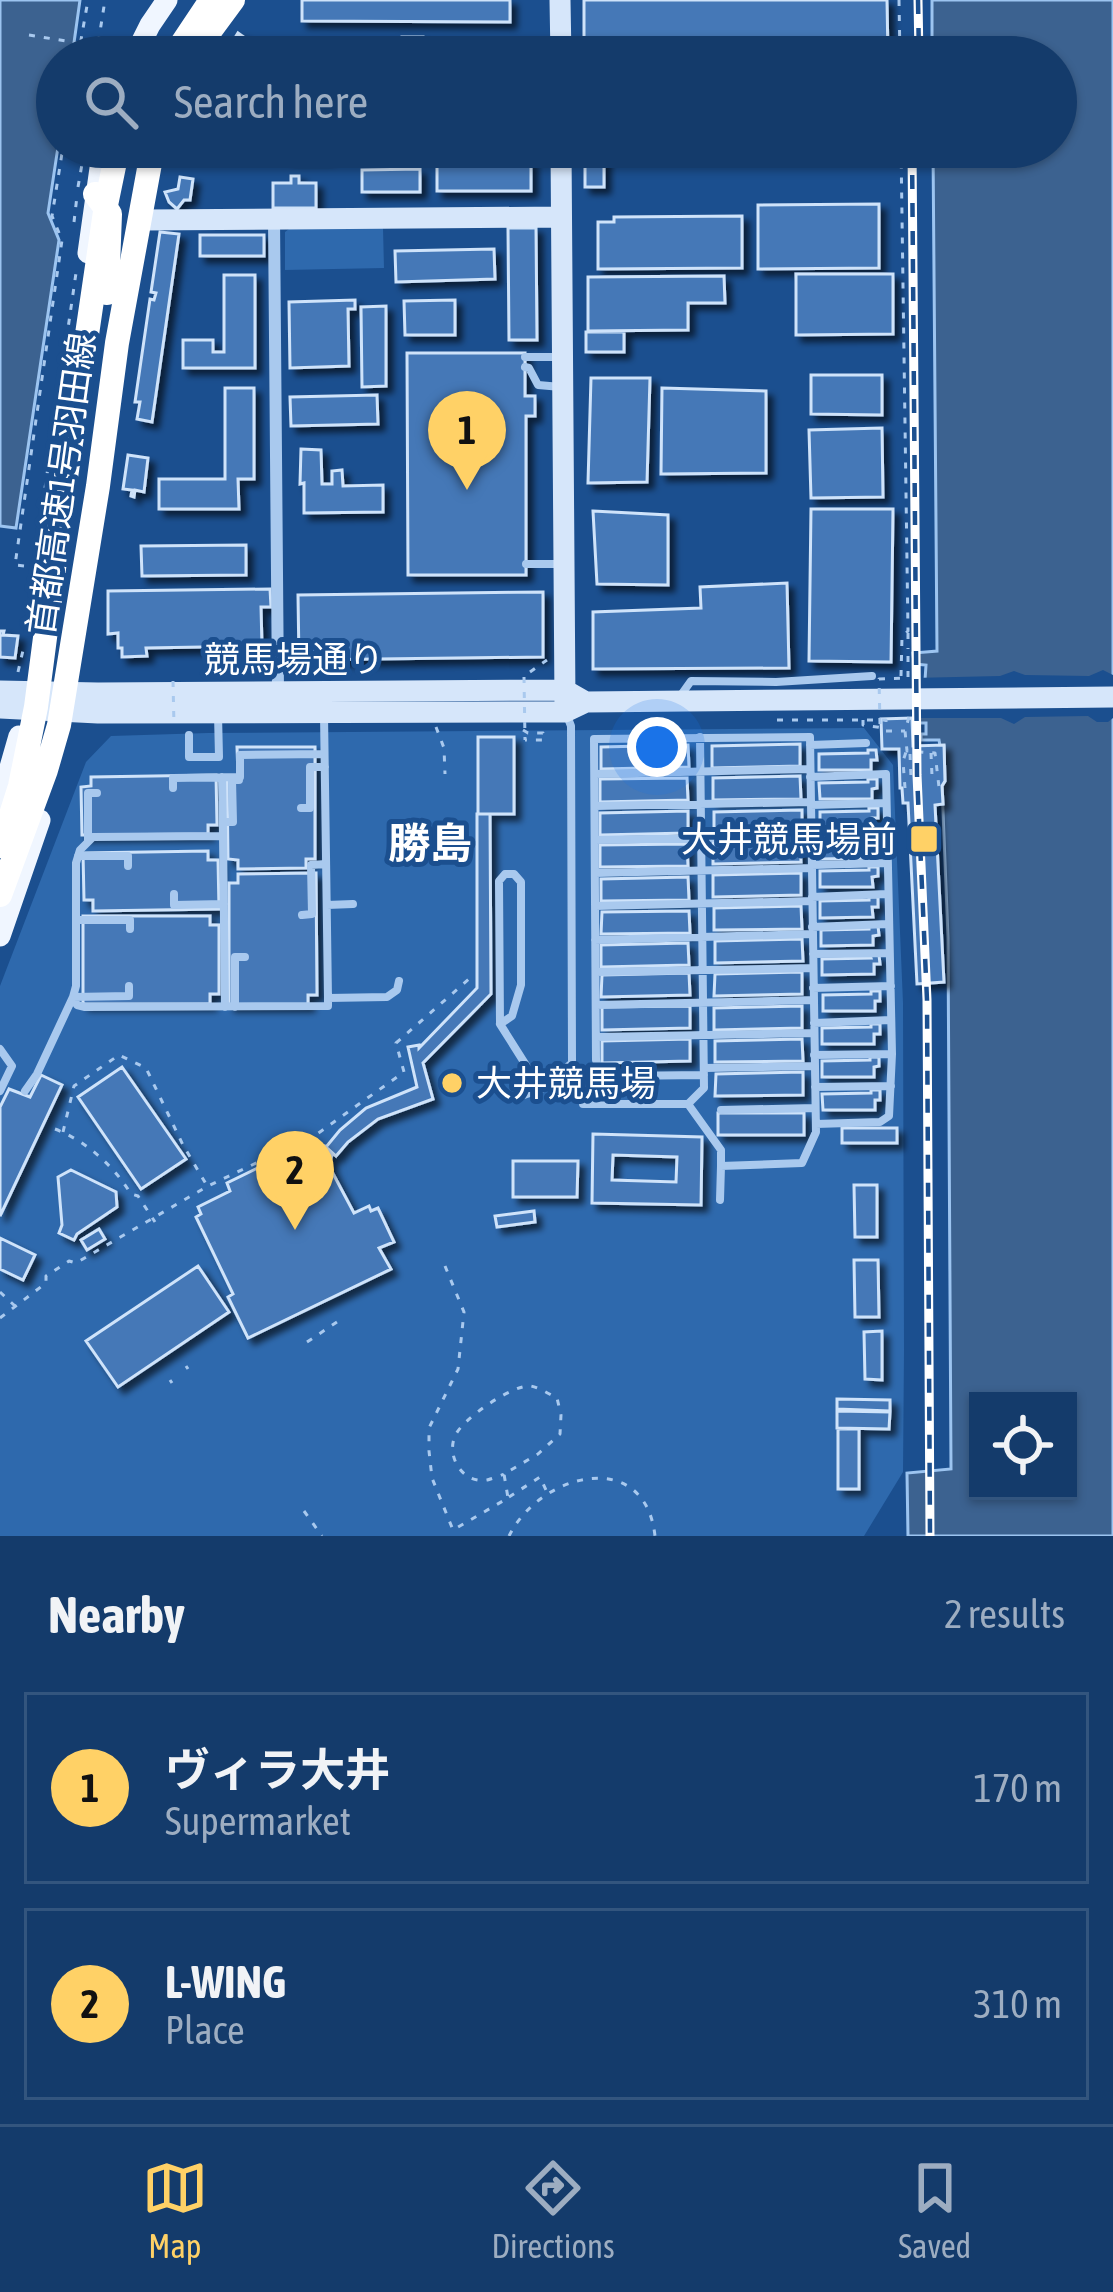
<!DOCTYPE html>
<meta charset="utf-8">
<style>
body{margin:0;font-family:"Asap Condensed","Noto Sans JP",sans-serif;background:#1d4271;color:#f1f3f6}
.controls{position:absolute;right:36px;bottom:36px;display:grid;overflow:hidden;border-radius:0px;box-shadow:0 3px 9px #0004}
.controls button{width:108px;height:108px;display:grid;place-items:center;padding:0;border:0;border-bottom:3px solid #33557e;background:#143b6b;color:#f1f3f6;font:60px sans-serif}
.you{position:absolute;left:657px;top:747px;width:42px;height:42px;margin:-30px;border:9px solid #fff;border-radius:50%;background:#1a73e8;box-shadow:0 0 0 18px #1a73e833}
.badge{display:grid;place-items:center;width:78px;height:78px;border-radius:50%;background:#ffd166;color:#111;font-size:39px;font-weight:700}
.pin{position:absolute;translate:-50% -99px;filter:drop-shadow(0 3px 6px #0008)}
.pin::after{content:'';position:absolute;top:63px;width:42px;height:36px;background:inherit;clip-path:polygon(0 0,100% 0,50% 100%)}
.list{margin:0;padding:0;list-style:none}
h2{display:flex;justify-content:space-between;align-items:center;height:156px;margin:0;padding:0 48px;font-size:51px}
h2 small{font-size:39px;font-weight:400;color:#9dadc1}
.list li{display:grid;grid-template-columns:78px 1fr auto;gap:36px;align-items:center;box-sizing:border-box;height:192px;margin:0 24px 24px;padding:0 24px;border:3px solid #33557e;border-radius:0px}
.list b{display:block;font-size:45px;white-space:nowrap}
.list p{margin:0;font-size:39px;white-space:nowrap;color:#9dadc1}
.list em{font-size:39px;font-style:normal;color:#9dadc1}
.icon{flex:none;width:66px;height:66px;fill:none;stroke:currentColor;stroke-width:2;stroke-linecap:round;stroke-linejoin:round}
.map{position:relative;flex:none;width:1113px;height:1536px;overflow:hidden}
.search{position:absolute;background:#143b6b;box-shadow:0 3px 9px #0004;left:36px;right:36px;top:36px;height:132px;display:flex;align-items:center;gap:30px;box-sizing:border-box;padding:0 42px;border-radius:66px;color:#9dadc1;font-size:45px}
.sheet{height:588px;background:#143b6b}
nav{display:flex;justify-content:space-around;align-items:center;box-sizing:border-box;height:168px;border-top:3px solid #33557e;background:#143b6b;font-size:33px;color:#9dadc1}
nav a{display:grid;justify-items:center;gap:6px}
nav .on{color:#ffd166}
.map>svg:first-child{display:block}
.green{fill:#2e69ad}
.water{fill:#3c6290;stroke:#9cc4f0;stroke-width:3;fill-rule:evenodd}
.pier{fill:#1b4f8f}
.building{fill:#4478b7;stroke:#cfe3fa;stroke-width:3;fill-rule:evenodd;filter:url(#shadow)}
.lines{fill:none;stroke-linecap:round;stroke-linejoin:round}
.path{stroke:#a9c9ee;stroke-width:3;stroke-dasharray:6 9;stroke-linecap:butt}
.lane{stroke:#a9c9ee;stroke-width:8}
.street{stroke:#a9c9ee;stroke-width:12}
.secondary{stroke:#d6e6fa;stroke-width:21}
.primary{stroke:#f0f6ff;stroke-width:21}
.highway{stroke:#fff;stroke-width:24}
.rail-casing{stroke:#fff;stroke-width:9}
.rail{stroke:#1b4f8f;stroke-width:4.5;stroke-dasharray:14;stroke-linecap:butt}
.path-bridge{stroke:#a9c9ee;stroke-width:3;stroke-dasharray:6 9;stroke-linecap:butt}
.highway-bridge{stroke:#fff;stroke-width:24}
.poi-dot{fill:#ffd166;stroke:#1b4f8f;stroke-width:4.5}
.labels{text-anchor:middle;stroke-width:10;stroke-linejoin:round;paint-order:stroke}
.street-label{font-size:36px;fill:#fff;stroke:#1b4f8f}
.poi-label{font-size:36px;fill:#fff;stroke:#1b4f8f;text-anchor:end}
.quarter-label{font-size:42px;font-weight:bold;fill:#fff;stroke:#1b4f8f}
</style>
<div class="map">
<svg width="1113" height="1536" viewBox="0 0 1113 1536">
<defs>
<filter id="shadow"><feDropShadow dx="6" dy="6" stdDeviation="3" flood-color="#0009"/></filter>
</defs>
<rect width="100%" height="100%" fill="#1b4f8f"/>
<path class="green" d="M 383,228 L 384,268 L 285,270 L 285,232 L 289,229 Z
M 864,728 L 893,765 L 903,1003 L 904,1350 L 903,1472 L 864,1536 L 0,1536 L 0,986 L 86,762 L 111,736 L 208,733 Z"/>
<path class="water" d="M 0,0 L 80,0 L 72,57 L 57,57 L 58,147 L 48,213 L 59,240 L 16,528 L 0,526 Z
M 932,0 L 1113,0 L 1113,1536 L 908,1536 L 907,1473 L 951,1469 L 948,938 L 942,786 L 945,781 L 944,746 L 940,746 L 939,740 L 921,740 L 921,734 L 926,734 L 926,723 L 918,723 L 917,680 L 925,680 L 926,665 L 914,664 L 913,653 L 937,651 L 933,147 L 1056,147 L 1056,57 L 932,57 ZM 978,1401 L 1068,1401 L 1068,1491 L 978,1491 Z"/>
<path class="pier" d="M 1103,670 L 1113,675 L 1113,718 L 1108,722 L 1097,722 L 1088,716 L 1025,717 L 1014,724 L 1001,718 L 911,718 L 912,678 L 1000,676 L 1014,671 L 1025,675 L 1089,676 Z"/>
<path class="building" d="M 302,0 L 510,0 L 510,22 L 302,21 Z
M 584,0 L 887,0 L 888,57 L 584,56 Z
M 238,33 L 252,43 L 243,57 L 223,57 Z
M 402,37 L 423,37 L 423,57 L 402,57 Z
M 350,45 L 390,45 L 390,57 L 350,57 Z
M 470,45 L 531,45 L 531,57 L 470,57 Z
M 288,147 L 327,147 L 327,157 L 288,157 Z
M 585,147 L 604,147 L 604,187 L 585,187 Z
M 437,160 L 531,161 L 531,191 L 437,191 Z
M 420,169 L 420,192 L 362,192 L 362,170 Z
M 291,176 L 299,176 L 299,183 L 316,183 L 316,208 L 273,208 L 273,183 L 291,183 Z
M 180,177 L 193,179 L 190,200 L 184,200 L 177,209 L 169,202 L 165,192 L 178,189 Z
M 879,204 L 879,268 L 758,269 L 758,205 Z
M 742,216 L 742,268 L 598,269 L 598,222 L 614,222 L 614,217 Z
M 508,228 L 536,228 L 537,340 L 509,340 Z
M 160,232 L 179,234 L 152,422 L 137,419 L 140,402 L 135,402 L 150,299 L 154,300 L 156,293 L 151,292 Z
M 200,235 L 264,235 L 264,256 L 200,256 Z
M 494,249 L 495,279 L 396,282 L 395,251 Z
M 796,274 L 893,274 L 893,334 L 796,335 Z
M 224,275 L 255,275 L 255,368 L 183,368 L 183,340 L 213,340 L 213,352 L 224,352 Z
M 724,276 L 725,303 L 688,303 L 688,330 L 588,331 L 588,277 Z
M 355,300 L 355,309 L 348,309 L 349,366 L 290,368 L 289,302 Z
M 455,300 L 455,335 L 405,335 L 404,301 Z
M 386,306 L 386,386 L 362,387 L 361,307 Z
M 586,332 L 624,332 L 624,352 L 586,352 Z
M 407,353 L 525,353 L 525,396 L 535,396 L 535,416 L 526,416 L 526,575 L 408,575 Z
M 811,375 L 882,375 L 882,415 L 811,414 Z
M 591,378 L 650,378 L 647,482 L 588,483 Z
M 225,388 L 254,388 L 254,479 L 238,479 L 239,509 L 159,509 L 159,479 L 225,479 Z
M 662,388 L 766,391 L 766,473 L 661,474 Z
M 377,395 L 378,424 L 291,426 L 290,397 Z
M 882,428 L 883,497 L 811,498 L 809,430 Z
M 301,449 L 321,450 L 322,484 L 332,484 L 332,471 L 342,470 L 343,486 L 383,485 L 383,512 L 304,513 L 304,483 L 300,484 Z
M 128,455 L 148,458 L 144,492 L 135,490 L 134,497 L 131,496 L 132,490 L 123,489 Z
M 811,509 L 893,509 L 891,662 L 809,661 Z
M 593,511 L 668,515 L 668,585 L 597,584 Z
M 246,545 L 246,575 L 142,576 L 141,546 Z
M 787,583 L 789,668 L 593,669 L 593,612 L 701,608 L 700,587 Z
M 270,589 L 271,607 L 261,607 L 262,646 L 146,648 L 147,656 L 122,657 L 122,648 L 118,648 L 118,633 L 108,634 L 108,591 Z
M 543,592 L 543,657 L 299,660 L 298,595 Z
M 0,631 L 4,631 L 3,635 L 18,636 L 15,658 L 0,657 Z
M 912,718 L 913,746 L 944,745 L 945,781 L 942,786 L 943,804 L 935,805 L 944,982 L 917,984 L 908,803 L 903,803 L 902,788 L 900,788 L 899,749 L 882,749 L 881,719 Z
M 478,737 L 514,737 L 514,814 L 478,814 Z
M 800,744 L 800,766 L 712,768 L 712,746 Z
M 688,745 L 689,767 L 601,769 L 601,747 Z
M 237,747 L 315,747 L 315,859 L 306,859 L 306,868 L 238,869 L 238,860 L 228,859 L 227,777 L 238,776 Z
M 868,750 L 876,750 L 877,760 L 871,760 L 871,770 L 819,770 L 819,754 L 868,753 Z
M 216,775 L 217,825 L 208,825 L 208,834 L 82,835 L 81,787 L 91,786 L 91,777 Z
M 800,776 L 801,799 L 713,800 L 713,778 Z
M 687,778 L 688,800 L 600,802 L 600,779 Z
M 868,779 L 877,779 L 877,788 L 872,789 L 872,799 L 820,799 L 819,783 L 868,782 Z
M 869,808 L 878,808 L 878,818 L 872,818 L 872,828 L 820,829 L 820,812 L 869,811 Z
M 802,810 L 802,832 L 714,834 L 714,812 Z
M 688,811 L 688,833 L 600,835 L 600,813 Z
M 477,814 L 490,814 L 491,994 L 423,1063 L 433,1099 L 378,1119 L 348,1142 L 336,1156 L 326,1147 L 340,1130 L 366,1108 L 417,1087 L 408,1047 L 419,1045 L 419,1048 L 477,988 Z
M 869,838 L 878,838 L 878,848 L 873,848 L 873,858 L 821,859 L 821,842 L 869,841 Z
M 800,840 L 801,862 L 713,864 L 713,842 Z
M 687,844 L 688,866 L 600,867 L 600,845 Z
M 208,851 L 208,860 L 218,860 L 219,909 L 93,911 L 93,900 L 84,900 L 83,853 Z
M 869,867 L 878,867 L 878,876 L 872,877 L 873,887 L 820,887 L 820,871 L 869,870 Z
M 316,873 L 317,995 L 308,995 L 308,1005 L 229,1005 L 229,883 L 238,883 L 238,874 Z
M 801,873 L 801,895 L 713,897 L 713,875 Z
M 688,877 L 689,900 L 601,901 L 601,879 Z
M 869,897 L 878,897 L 878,907 L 872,907 L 873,917 L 820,918 L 820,901 L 869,900 Z
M 801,906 L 802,929 L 714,930 L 714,908 Z
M 689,911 L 690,933 L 601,934 L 602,912 Z
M 83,916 L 210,916 L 210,925 L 219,925 L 219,994 L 210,994 L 210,1004 L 83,1004 Z
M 869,926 L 878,926 L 879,935 L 873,936 L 873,945 L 821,946 L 821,930 L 869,929 Z
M 802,939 L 803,961 L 715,963 L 715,941 Z
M 688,943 L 689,965 L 601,967 L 601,945 Z
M 870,955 L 879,955 L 880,964 L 874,964 L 874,974 L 822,975 L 822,959 L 871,958 Z
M 802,972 L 802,994 L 714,996 L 715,974 Z
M 689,973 L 690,995 L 601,997 L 602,975 Z
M 871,991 L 880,991 L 880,1001 L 875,1001 L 875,1011 L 823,1011 L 823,995 L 871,994 Z
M 690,1006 L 690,1028 L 602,1030 L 602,1007 Z
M 802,1006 L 802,1028 L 714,1030 L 714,1008 Z
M 871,1024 L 880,1024 L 880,1034 L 874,1034 L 874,1044 L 822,1044 L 822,1028 L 871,1027 Z
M 690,1039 L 690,1061 L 602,1063 L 602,1041 Z
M 802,1039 L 803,1061 L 715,1062 L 715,1041 Z
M 870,1057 L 879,1057 L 879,1066 L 874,1067 L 874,1077 L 822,1077 L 822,1061 L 870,1060 Z
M 122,1067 L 186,1159 L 141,1189 L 78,1097 Z
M 803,1072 L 803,1095 L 715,1096 L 716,1074 Z
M 41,1075 L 62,1085 L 0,1216 L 0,1107 L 9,1089 L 30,1097 Z
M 871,1090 L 880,1090 L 880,1100 L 875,1100 L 875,1110 L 823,1110 L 822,1094 L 871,1093 Z
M 718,1113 L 804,1113 L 804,1135 L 718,1135 Z
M 842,1128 L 897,1128 L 897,1143 L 842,1143 Z
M 593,1134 L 702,1137 L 701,1205 L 592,1203 ZM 613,1155 L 677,1157 L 676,1182 L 612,1180 Z
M 318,1144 L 325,1146 L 332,1155 L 329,1166 L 354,1213 L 369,1206 L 371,1211 L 378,1208 L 394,1242 L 379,1248 L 391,1269 L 248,1338 L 228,1297 L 233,1294 L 196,1217 L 201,1214 L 198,1207 L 230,1191 L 227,1183 L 280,1157 L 284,1166 L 306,1156 L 311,1146 Z
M 513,1161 L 578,1161 L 577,1197 L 513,1197 Z
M 71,1170 L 116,1192 L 117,1207 L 77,1234 L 74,1240 L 59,1233 L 62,1225 L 58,1177 Z
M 854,1185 L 877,1185 L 877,1237 L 855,1237 Z
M 534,1211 L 535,1222 L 497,1227 L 495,1216 Z
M 99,1229 L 105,1239 L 87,1250 L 81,1240 Z
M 0,1238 L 35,1255 L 23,1280 L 0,1269 Z
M 854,1260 L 878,1260 L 879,1317 L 855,1317 Z
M 198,1266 L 229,1312 L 118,1387 L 86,1341 Z
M 882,1331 L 882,1380 L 865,1379 L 864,1332 Z
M 837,1399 L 890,1400 L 890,1411 L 837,1409 Z
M 837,1411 L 890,1412 L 889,1429 L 837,1428 Z
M 838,1429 L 859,1429 L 859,1489 L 838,1489 Z"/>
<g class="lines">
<path class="path" d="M 899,0 L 900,57
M 29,35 L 78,43
M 78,57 L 88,0
M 96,57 L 105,0
M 78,187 L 85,147
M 74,222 L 77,196
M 45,488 L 77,266
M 24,566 L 15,565 L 61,247 L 62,240 L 52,216 L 63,147
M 908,633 L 908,649
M 18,672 L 24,646
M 530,672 L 547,660
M 901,676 L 902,637 L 908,631 L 901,147
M 909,717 L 905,731 L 907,751 L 935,753 L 939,787
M 777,720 L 886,720 L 886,731 L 905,731
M 863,720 L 863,725 L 884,728
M 436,727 L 444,748 L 445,774
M 523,730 L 528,733 L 543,733 L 544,740 L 525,740
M 931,753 L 932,776
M 910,754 L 911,778
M 905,788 L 903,761 L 906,752
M 55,1129 C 86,1141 114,1166 131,1194 L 138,1196 L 155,1222
M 63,1132 L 74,1086 L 119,1055 L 146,1068 L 183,1145 L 206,1184
M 445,1266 L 464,1312 L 458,1369 L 429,1428 L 429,1451 L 432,1478 L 453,1530 L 508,1498 L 504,1474 L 538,1454 L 560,1434 L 561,1415 L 557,1398 C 549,1394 540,1388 531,1386 C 513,1384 462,1419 455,1436 C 446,1457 463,1484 487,1480 C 488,1480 503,1475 504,1474
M 0,1292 L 15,1306
M 0,1318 L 46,1283 L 46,1276 L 69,1261 L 76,1263 L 208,1186 L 317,1134 L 404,1072 L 396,1043 L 469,979
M 307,1342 L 343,1318
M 186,1366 L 188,1369
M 170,1380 L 172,1383
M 509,1497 L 540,1477 L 546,1490
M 304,1511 L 322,1536
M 509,1536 C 540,1473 645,1446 655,1536"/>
<path class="lane" d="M 525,357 L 560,357
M 525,367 L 529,368 L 538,385 L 561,387
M 526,564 L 561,564
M 681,695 L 691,681 L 776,682 L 872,676
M 566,713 L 571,726 L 572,1063 L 584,1092
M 324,714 L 328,998 L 387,997 L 397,990 L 399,981
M 189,735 L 189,757 L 219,757 L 218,714
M 700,737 L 704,1088 L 688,1104 L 721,1150 L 721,1166 L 802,1163 L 816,1132 L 810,737 L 594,739 L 596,1060 C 599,1070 603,1075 614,1076 L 704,1075
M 810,745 L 866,743
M 595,774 L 810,769
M 222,777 L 223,836 L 93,837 L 80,850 L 76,863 L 76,986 L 73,997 L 77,1005 L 85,1007 L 328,1006 L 328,998
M 810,777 L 886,774 L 892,1054 L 889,1116 L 880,1122 L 816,1124
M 173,788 L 173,778 L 240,777 L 240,755 L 324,754
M 811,805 L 886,803
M 595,806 L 811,802
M 301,808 L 310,808 L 310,767 L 325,767
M 223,822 L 233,822 L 232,780 L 239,780
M 811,833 L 886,831
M 223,836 L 225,1007
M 88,840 L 88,793 L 97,793
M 595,840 L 811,836
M 78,856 L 128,856 L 128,866
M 812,865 L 887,863
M 595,873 L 812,868
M 505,874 L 514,874 L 521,882 L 521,985 L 512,1016 L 500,1024 L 499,881 Z
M 174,894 L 174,905 L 224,904
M 812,897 L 887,894
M 327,905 L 353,904
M 595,906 L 812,901
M 302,915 L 312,914 L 311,865 L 326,864
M 76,920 L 130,920 L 130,929
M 812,927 L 888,924
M 595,940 L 813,934
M 813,954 L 889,953
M 596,972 L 813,968
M 813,988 L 891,986
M 596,1005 L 814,1000
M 235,1007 L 235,957 L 245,957
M 814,1023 L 891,1020
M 500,1024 L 541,1089 L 572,1063
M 596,1037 L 814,1033
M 0,1049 L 12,1066 L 0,1091
M 814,1055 L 892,1054
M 704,1068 L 815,1066
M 815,1087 L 891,1086
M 25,1091 L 37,1074 L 73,997 L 129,996 L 129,986
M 524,1095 L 541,1089
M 583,1104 L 688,1104
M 721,1110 L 815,1108
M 720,1200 L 721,1166"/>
<path class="street" d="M 274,218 L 278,692"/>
<path class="secondary" d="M 560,0 L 561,57
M 561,147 L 565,704
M 145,220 L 561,217
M 0,691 L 98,693 L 565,690 L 586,702
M 0,708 L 98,713 L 565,712 L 586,702 L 1113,697"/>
<path class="primary" d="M 134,57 L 150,25 L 167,0
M 88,253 L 103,147
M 0,802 L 19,736
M 0,936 L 40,820"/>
<path class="highway" d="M 173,57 L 211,0
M 191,57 L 233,0
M 95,194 L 110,214 L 107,293"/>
<defs>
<path id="rail" d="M 918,0 L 919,57
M 912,147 L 917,775 L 927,1000 L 930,1536"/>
</defs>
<use href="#rail" class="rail-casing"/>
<use href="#rail" class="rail"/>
<path class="path-bridge" d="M 524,677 L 525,740
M 173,681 L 174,726
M 880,724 L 879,679 L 908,678 L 908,649"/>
<path class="highway-bridge" d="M 1,846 L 20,786 L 36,707 L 65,484 L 106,205 L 118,147
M 0,895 L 46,770 L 59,725 L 98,486 L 117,343 L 153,147"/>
</g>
<g class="poi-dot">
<rect x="909" y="824" width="30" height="30" rx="6"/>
<circle cx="452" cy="1083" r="12"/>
</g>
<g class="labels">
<g class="street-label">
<text transform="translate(61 484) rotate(-82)" y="13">首都高速1号羽田線</text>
<text x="294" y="672">競馬場通り</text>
</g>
<g class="poi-label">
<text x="897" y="852">大井競馬場前</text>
<text x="476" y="1096" text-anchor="start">大井競馬場</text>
</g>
<g class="quarter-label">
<text x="430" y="858">勝島</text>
</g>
</g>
</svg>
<div class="controls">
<button><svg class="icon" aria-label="locate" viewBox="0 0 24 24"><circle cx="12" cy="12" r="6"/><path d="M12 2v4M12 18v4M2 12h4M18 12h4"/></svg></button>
</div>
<div class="you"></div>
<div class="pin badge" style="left:467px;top:490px">1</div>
<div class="pin badge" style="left:295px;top:1230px">2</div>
<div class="search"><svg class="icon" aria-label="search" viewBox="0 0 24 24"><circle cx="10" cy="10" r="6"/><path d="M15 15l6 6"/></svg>Search here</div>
</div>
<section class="sheet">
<h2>Nearby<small>2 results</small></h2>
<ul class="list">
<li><span class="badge">1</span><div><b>ヴィラ大井</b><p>Supermarket</p></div><em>170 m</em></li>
<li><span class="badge">2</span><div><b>L-WING</b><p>Place</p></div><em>310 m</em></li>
</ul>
</section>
<nav>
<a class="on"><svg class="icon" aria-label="map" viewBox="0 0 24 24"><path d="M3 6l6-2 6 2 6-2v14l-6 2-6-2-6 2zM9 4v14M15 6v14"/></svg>Map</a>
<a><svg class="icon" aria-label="directions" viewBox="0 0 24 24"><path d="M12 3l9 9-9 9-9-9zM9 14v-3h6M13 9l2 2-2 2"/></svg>Directions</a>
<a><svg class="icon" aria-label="saved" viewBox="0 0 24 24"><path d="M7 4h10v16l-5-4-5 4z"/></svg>Saved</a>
</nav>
